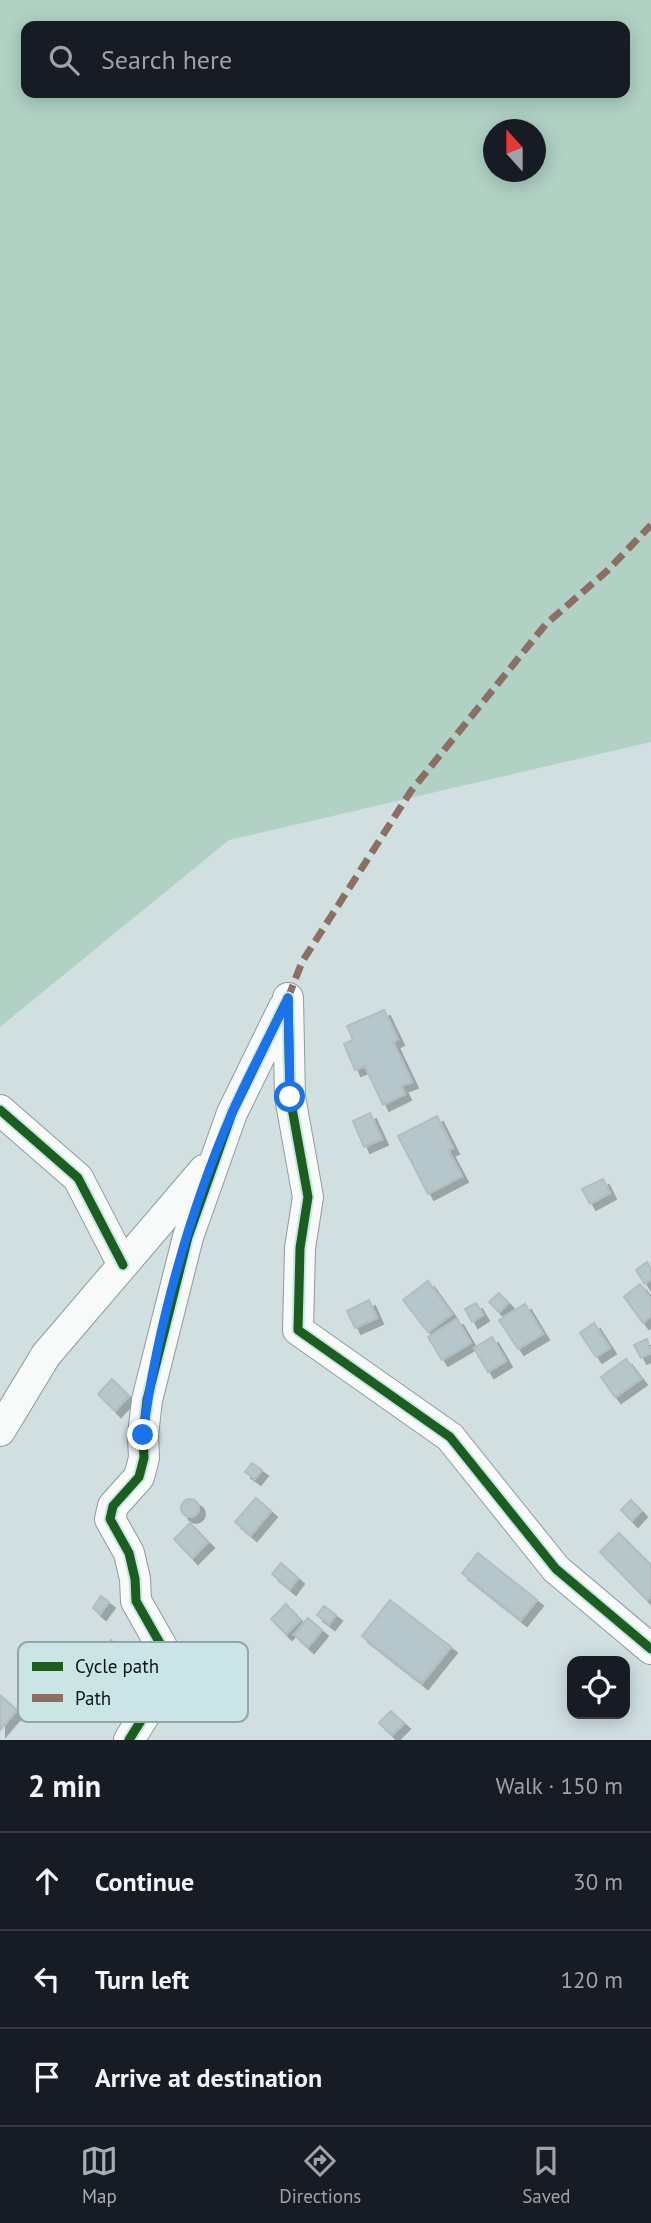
<!DOCTYPE html>
<meta charset="utf-8">
<style>
body{margin:0;font-family:"PT Sans",sans-serif;background:#20242c;color:#f1f3f6}
.controls{position:absolute;right:21px;bottom:21px;display:grid;overflow:hidden;border-radius:14px;box-shadow:0 4px 18px #0003}
.controls button{width:63px;height:63px;display:grid;place-items:center;padding:0;border:0;border-bottom:2px solid #363941;background:#171b24;color:#f1f3f6;font:35px sans-serif}
.compass{position:absolute;left:483px;top:119px;width:63px;height:63px;border-radius:50%;background:#171b24;box-shadow:0 4px 18px #0003;rotate:339deg}
.stop{position:absolute;width:21px;height:21px;margin:-16px;border:5px solid #1a73e8;border-radius:50%;background:#fff}
.stop.end{background:#1a73e8;border-color:#fff;box-shadow:0 2px 7px #0008}
.list{margin:0;padding:0;list-style:none}
h2{display:flex;justify-content:space-between;align-items:center;height:91px;margin:0;padding:0 28px;font-size:30px}
h2 small{font-size:23px;font-weight:400;color:#9ea1a6}
.list li{display:grid;grid-template-columns:46px 1fr auto;gap:21px;align-items:center;box-sizing:border-box;height:98px;padding:0 28px;border-top:2px solid #363941}
.list b{display:block;font-size:26px;white-space:nowrap}
.list em{font-size:23px;font-style:normal;color:#9ea1a6}
.icon{flex:none;width:38px;height:38px;fill:none;stroke:currentColor;stroke-width:2;stroke-linecap:round;stroke-linejoin:round}
.map{position:relative;flex:none;width:651px;height:1740px;overflow:hidden}
.search{position:absolute;background:#171b24;box-shadow:0 4px 18px #0003;left:21px;right:21px;top:21px;height:77px;display:flex;align-items:center;gap:18px;box-sizing:border-box;padding:0 24px;border-radius:14px;color:#9ea1a6;font-size:26px}
.sheet{height:385px;background:#171b24}
nav{display:flex;justify-content:space-around;align-items:center;box-sizing:border-box;height:98px;border-top:2px solid #363941;background:#171b24;font-size:19px;color:#9ea1a6}
nav a{display:grid;justify-items:center;gap:4px}
nav .on{color:#a9afb1}
.map>svg:first-child{display:block}
.green{fill:#b0d1c4;fill-rule:evenodd}
.building{fill:#b5c7cb;stroke:#b3bdc0;stroke-width:2;filter:url(#shadow)}
.lines{fill:none;stroke-linecap:round;stroke-linejoin:round}
.minor-casing{stroke:#8f9a9b;stroke-width:32}
.minor{stroke:#f8fafa;stroke-width:30}
.quiet{stroke:#8d6e63;stroke-width:7;stroke-dasharray:14 7;stroke-linecap:butt}
.cycleway-casing{stroke:#cbe5e7;stroke-width:13}
.cycleway{stroke:#1b5e20;stroke-width:9}
.route{stroke:#1a73e8;stroke-width:9}
.key{fill:#cbe5e7;stroke:#91a7a8;stroke-width:2}
.key-label{font-size:19px;fill:#0b1515}
</style>
<div class="map">
<svg width="651" height="1740" viewBox="0 0 651 1740">
<defs>
<filter id="shadow"><feDropShadow dx="6" dy="6" stdDeviation="0" flood-color="#0004"/></filter>
</defs>
<rect width="100%" height="100%" fill="#d1dfe1"/>
<path class="green" d="M 0,0 L 651,0 L 651,742 L 229,840 L 0,1027 ZM 26,26 L 625,26 L 625,93 L 26,93 ZM 494,130 L 536,130 L 536,172 L 494,172 Z"/>
<path class="building" d="M 384,1010 L 398,1039 L 393,1042 L 412,1082 L 401,1086 L 405,1094 L 383,1105 L 365,1066 L 355,1070 L 344,1044 L 353,1040 L 347,1026 Z
M 370,1113 L 382,1139 L 364,1147 L 353,1121 Z
M 437,1116 L 453,1148 L 448,1150 L 462,1176 L 428,1194 L 398,1136 Z
M 603,1179 L 610,1193 L 590,1204 L 582,1189 Z
M 647,1262 L 651,1268 L 651,1279 L 645,1284 L 636,1270 Z
M 428,1281 L 452,1314 L 428,1332 L 403,1300 Z
M 640,1284 L 651,1299 L 651,1316 L 643,1323 L 624,1297 Z
M 499,1293 L 508,1303 L 499,1312 L 489,1302 Z
M 369,1300 L 377,1318 L 355,1328 L 347,1311 Z
M 476,1303 L 483,1315 L 472,1322 L 465,1309 Z
M 525,1304 L 543,1334 L 518,1349 L 499,1320 Z
M 457,1319 L 471,1343 L 442,1360 L 428,1337 Z
M 594,1323 L 610,1348 L 596,1357 L 580,1333 Z
M 492,1337 L 506,1361 L 488,1372 L 474,1348 Z
M 647,1339 L 651,1353 L 641,1358 L 634,1345 Z
M 626,1359 L 641,1379 L 615,1397 L 601,1377 Z
M 112,1379 L 129,1396 L 115,1411 L 98,1394 Z
M 252,1463 L 262,1470 L 255,1479 L 245,1472 Z
M 256,1498 L 271,1511 L 251,1535 L 235,1522 Z
M181 1508a9 9 0 1 1 18 0a9 9 0 1 1-18 0Z
M 631,1500 L 641,1511 L 632,1521 L 621,1510 Z
M 190,1523 L 208,1542 L 192,1558 L 174,1539 Z
M 619,1533 L 651,1565 L 651,1597 L 647,1600 L 600,1552 Z
M 478,1553 L 537,1600 L 521,1620 L 462,1573 Z
M 281,1563 L 298,1578 L 290,1589 L 272,1574 Z
M 101,1596 L 109,1602 L 100,1614 L 93,1608 Z
M 390,1600 L 451,1647 L 422,1683 L 362,1636 Z
M 286,1604 L 300,1620 L 286,1634 L 271,1619 Z
M 324,1606 L 336,1615 L 329,1624 L 317,1615 Z
M 308,1618 L 322,1630 L 308,1647 L 294,1635 Z
M 111,1640 L 122,1653 L 111,1662 L 100,1650 Z
M 0,1695 L 17,1710 L 0,1730 Z
M 391,1711 L 404,1723 L 392,1735 L 379,1723 Z"/>
<g class="lines">
<defs>
<path id="minor" d="M 288,998 L 290,1097 L 308,1197 L 300,1248 L 298,1330 L 450,1437 L 556,1569 L 651,1649
M 0,1110 L 78,1178 L 123,1265
M 0,1431 L 46,1355 L 204,1170
M 129,1740 L 174,1668 L 136,1601 L 135,1579 L 129,1553 L 110,1519 L 113,1506 L 139,1477 L 144,1458 L 143,1435 L 147,1400 L 188,1237 L 232,1113 L 284,1007"/>
</defs>
<use href="#minor" class="minor-casing"/>
<use href="#minor" class="minor"/>
<path class="quiet" d="M 288,998 L 302,962 L 411,791 L 546,624 L 607,571 L 651,525"/>
<defs>
<path id="cycleway" d="M 288,998 L 290,1097 L 308,1197 L 300,1248 L 298,1330 L 450,1437 L 556,1569 L 651,1649
M 0,1110 L 78,1178 L 123,1265
M 129,1740 L 174,1668 L 136,1601 L 135,1579 L 129,1553 L 110,1519 L 113,1506 L 139,1477 L 144,1458 L 143,1435 L 147,1400 L 188,1237 L 232,1113 L 285,1004"/>
</defs>
<use href="#cycleway" class="cycleway-casing"/>
<use href="#cycleway" class="cycleway"/>
</g>
<g class="lines">
<path class="route" d="M 143,1435 C 156,1330 190,1209 232,1113 C 249,1074 270,1036 288,998 L 290,1097"/>
</g>
<rect x="18" y="1642" width="230" height="80" rx="10" class="key"/>
<rect x="32" y="1662" width="31" height="9" fill="#1b5e20"/>
<rect x="32" y="1694" width="31" height="8" fill="#8d6e63"/>
<g class="key-label">
<text x="75" y="1673">Cycle path</text>
<text x="75" y="1705">Path</text>
</g>
</svg>
<div class="controls">
<button><svg class="icon" aria-label="locate" viewBox="0 0 24 24"><circle cx="12" cy="12" r="6"/><path d="M12 2v4M12 18v4M2 12h4M18 12h4"/></svg></button>
</div>
<svg class="compass" viewBox="-18 -18 36 36"><path d="M0-13l5 13h-10z" fill="#e53935"/><path d="M0 13l5-13h-10z" fill="#9ea1a6"/></svg>
<div class="stop" style="left:290px;top:1097px"></div>
<div class="stop end" style="left:143px;top:1435px"></div>
<div class="search"><svg class="icon" aria-label="search" viewBox="0 0 24 24"><circle cx="10" cy="10" r="6"/><path d="M15 15l6 6"/></svg>Search here</div>
</div>
<section class="sheet">
<h2>2 min<small>Walk · 150 m</small></h2>
<ul class="list">
<li><svg class="icon" aria-label="ahead" viewBox="0 0 24 24"><path d="M12 20V5M6 11l6-6 6 6"/></svg><div><b>Continue</b></div><em>30 m</em></li>
<li><svg class="icon" aria-label="left" viewBox="0 0 24 24"><path d="M17 20v-9H6M10 6l-5 5 5 5"/></svg><div><b>Turn left</b></div><em>120 m</em></li>
<li><svg class="icon" aria-label="arrive" viewBox="0 0 24 24"><path d="M6 21V4h12l-3 4 3 4H6"/></svg><div><b>Arrive at destination</b></div></li>
</ul>
</section>
<nav>
<a class="on"><svg class="icon" aria-label="map" viewBox="0 0 24 24"><path d="M3 6l6-2 6 2 6-2v14l-6 2-6-2-6 2zM9 4v14M15 6v14"/></svg>Map</a>
<a><svg class="icon" aria-label="directions" viewBox="0 0 24 24"><path d="M12 3l9 9-9 9-9-9zM9 14v-3h6M13 9l2 2-2 2"/></svg>Directions</a>
<a><svg class="icon" aria-label="saved" viewBox="0 0 24 24"><path d="M7 4h10v16l-5-4-5 4z"/></svg>Saved</a>
</nav>
